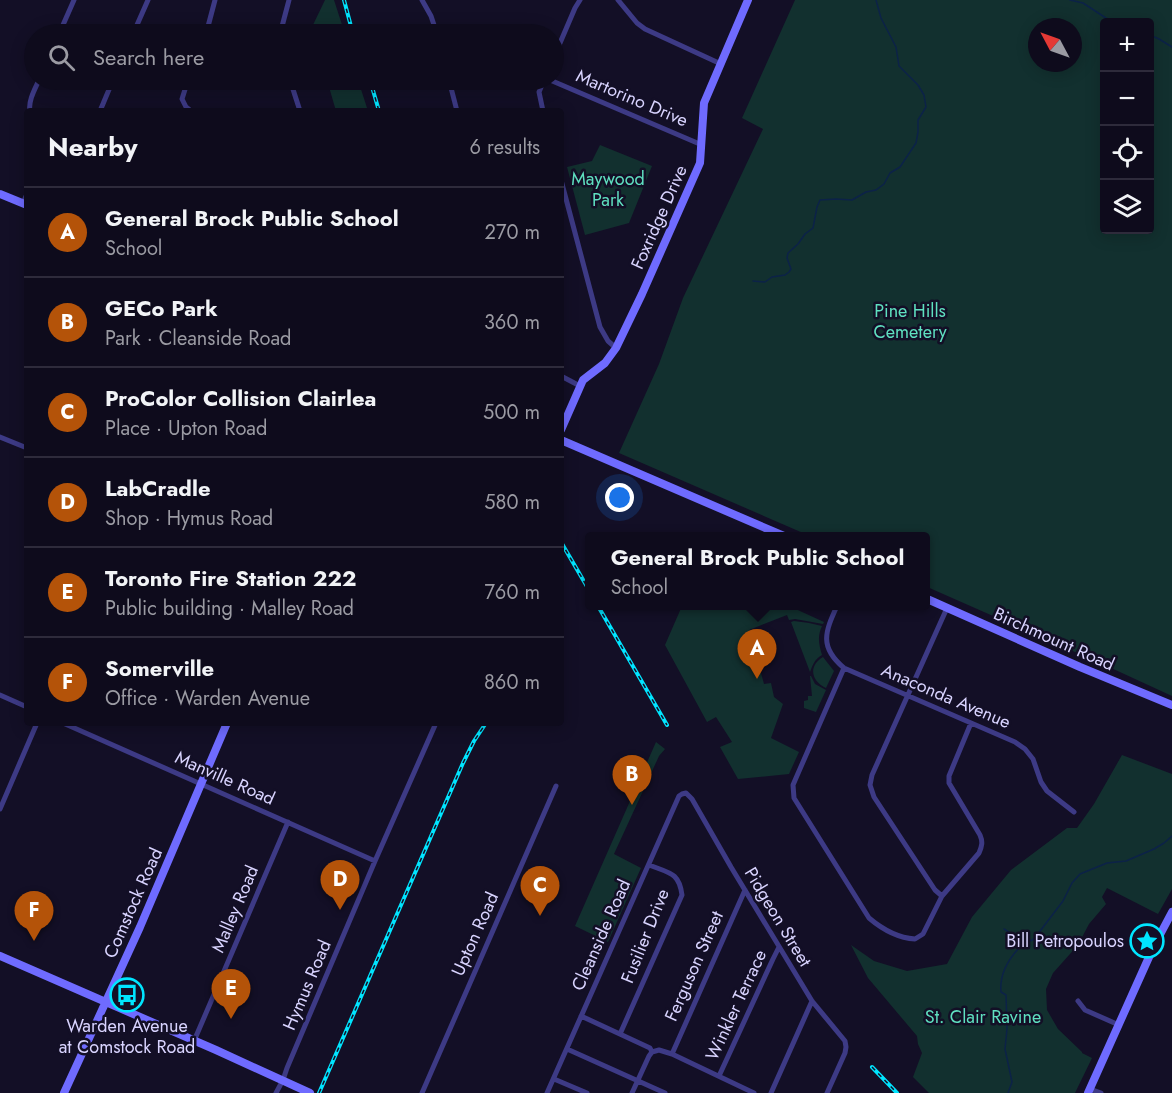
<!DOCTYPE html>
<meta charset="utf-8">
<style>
body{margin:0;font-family:Jost,sans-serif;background:#171425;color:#f1f3f6}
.controls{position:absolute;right:18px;top:18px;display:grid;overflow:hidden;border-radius:6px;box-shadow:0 3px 15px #0003}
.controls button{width:54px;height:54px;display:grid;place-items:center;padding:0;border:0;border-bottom:2px solid #2e2b3b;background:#0e0b1c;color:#f1f3f6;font:30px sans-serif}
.compass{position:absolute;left:1028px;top:18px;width:54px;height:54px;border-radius:50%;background:#0e0b1c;box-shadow:0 3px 15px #0003;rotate:311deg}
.you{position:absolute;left:620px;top:498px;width:21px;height:21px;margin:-15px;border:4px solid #fff;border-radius:50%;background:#1a73e8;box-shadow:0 0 0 9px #1a73e833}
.badge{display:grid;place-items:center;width:39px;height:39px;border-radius:50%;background:#b45309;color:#fff;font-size:20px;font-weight:700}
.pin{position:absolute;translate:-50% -50px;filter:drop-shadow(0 2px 3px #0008)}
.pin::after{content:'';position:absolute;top:32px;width:21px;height:18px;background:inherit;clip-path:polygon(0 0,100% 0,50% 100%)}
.popup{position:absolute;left:585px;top:532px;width:345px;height:78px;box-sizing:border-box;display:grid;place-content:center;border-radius:6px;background:#0e0b1c;filter:drop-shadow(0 2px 4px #0005);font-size:20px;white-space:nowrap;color:#9b9ba3}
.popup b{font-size:22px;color:#f1f3f6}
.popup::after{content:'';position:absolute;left:50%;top:100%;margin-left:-12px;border:12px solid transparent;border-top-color:#0e0b1c}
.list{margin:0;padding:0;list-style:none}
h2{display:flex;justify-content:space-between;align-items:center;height:78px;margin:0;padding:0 24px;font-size:26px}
h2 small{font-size:20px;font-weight:400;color:#9b9ba3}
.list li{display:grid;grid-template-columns:39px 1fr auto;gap:18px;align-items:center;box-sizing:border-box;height:90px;padding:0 24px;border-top:2px solid #2e2b3b}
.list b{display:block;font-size:22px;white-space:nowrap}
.list p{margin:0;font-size:20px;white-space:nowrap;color:#9b9ba3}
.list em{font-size:20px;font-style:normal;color:#9b9ba3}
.icon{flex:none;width:33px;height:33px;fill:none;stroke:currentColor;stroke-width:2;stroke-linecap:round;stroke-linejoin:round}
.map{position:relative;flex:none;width:1172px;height:1093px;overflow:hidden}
.search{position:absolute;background:#0e0b1c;box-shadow:0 3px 15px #0003;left:24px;top:24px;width:540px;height:66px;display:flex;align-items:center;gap:15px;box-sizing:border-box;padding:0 21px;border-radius:33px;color:#9b9ba3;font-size:22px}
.panel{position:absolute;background:#0e0b1c;box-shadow:0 3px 15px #0003;left:24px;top:108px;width:540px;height:618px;border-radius:6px}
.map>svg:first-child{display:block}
.green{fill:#12302f;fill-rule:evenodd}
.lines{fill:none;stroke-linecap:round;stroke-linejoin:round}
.stream{stroke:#0c2248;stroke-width:1.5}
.street{stroke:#3d3a85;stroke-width:5}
.secondary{stroke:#6f6bff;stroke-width:8}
.rail-casing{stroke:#00e5ff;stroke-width:4}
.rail{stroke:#130f26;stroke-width:1.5;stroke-dasharray:4.5;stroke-linecap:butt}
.labels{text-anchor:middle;stroke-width:5;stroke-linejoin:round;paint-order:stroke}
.street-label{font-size:18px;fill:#d9d4ff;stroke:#130f26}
.park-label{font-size:18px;fill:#5fe0c0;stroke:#130f26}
.poi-label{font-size:18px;fill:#d9d4ff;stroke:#130f26;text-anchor:end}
</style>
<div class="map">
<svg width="1172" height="1093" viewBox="0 0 1172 1093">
<rect width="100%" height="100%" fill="#130f26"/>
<path class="green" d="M 325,0 L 334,0 L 345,34 L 314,34 L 312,27 Z
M 795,0 L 1172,0 L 1172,696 L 1109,667 L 925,586 L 925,536 L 810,536 L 619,453 L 659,364 L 683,298 L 763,129 L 742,118 ZM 1104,22 L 1150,22 L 1150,230 L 1104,230 ZM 1037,27 L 1073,27 L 1073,63 L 1037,63 Z
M 327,80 L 358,80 L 368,111 L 336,111 Z
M 600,145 L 652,166 L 629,223 L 585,235 L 567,167 L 592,161 Z
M 682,606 L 789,606 L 824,622 L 823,624 L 795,619 L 789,620 L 787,615 L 749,630 L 764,684 L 771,683 L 774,697 L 783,704 L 771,738 L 799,752 L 789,774 L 738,779 L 720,747 L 732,742 L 716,717 L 707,722 L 665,645 Z
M 794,621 L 809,623 L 822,626 C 817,637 819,644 822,655 C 815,659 813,664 810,672 L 791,622 Z
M 823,657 L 834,671 L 826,688 C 811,681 808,666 823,657 Z
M 810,676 L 811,676 L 815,684 L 826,690 L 816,712 L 804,708 L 804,701 L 808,700 L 808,696 L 812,696 Z
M 656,742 L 665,749 L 659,756 L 614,854 L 641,868 L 608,942 L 575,926 Z
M 1122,755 L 1172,774 L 1172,889 L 1158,914 L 1107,888 L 1102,897 L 1106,904 L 1089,924 L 1078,945 L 1053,973 L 1046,989 L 1047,1010 L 1058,1029 L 1082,1052 L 1082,1053 L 1092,1058 L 1075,1093 L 929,1093 L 913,1077 L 922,1053 L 918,1044 L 917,1036 L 868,978 L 851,945 L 874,961 L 907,971 L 947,964 L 972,917 L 1011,870 L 1067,828 L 1077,828 L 1094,804 Z"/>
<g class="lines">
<path class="stream" d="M 1070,0 L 1083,3 L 1112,22
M 1150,35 L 1159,39 L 1172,47
M 753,281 L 765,282 L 772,277 L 785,275 L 789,272 L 791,269 L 787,258 L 788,253 L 798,244 L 805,234 L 813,228 L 817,207 L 820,200 L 836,199 L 852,200 L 866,192 L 876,190 L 884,184 L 890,173 L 900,167 L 916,143 L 918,132 L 918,120 L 926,107 L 924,95 L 918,85 L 899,66 L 896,47 L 881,18 L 876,0
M 1004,929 L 1009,932 L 1018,947
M 1008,1093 L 1012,1082 L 1005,1049 L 1007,1029 L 1006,995 L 1001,992 C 999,972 1011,955 1025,942 L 1030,941 L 1034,939 L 1063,901 L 1072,883 L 1080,874 L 1107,863 L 1126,861 L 1154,849 L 1164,843 L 1172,836"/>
<path class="street" d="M 422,0 L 431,16 L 437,34
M 618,0 L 637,23 L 645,29 L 721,64
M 436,30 L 448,34
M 59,34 L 74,0
M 133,34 L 148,0
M 206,34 L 215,0
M 280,34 L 289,0
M 554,57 L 575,8 L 580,0
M 188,80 L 182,99 L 186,107 L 191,111
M 290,80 L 300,111
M 449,80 L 457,111
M 550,80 L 702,145
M 30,111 C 28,101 35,89 39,80
M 100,111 L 113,80
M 543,111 L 539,92 L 544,80
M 561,180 L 600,327 L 608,341 L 616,348
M 23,203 L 27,194
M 561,376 L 580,386
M 0,437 L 27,448
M 837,606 C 825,632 819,647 844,668 L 1015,742 L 1025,749 L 1033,759 L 1041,782 L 1047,791 L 1074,812
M 844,668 L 796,778 L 793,785 L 794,798 L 869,918 C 882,929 898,938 915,939 L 923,934 L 942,896 L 979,853 C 982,846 983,842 980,835 L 949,783 L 949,776 L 971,723
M 0,695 L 27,707
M 63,723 L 375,861
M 0,809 L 37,723
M 942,896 L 935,890 L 874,797 L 870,785 L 872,775 L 947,608
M 1078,1001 L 1085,1010 L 1119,1025
M 581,1016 L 650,1048 L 652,1052
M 620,1034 L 682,895 C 679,872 669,873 649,865
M 194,1041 L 288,822
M 567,1049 L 665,1093
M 672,1054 L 745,890
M 719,1076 L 773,959 L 779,947
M 554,1079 L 587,1093
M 1090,1089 L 1101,1093
M 276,1093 L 283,1080 L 287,1068 L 375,861 L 436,723
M 422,1093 L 556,786
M 547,1093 L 679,796 L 682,794 L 686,793 L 692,799 L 731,867 L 812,1001 L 845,1041 L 846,1047 L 845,1053 L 827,1093
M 632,1093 L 649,1056 L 652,1052 L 659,1050 L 672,1054 L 754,1093
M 771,1093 L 812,1001"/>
<path class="secondary" d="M 0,194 L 27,205
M 561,430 L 583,380 L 605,363 L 616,348 L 642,294 L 700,163 L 704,103 L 748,0
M 561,440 L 784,536
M 925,598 L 1080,667 L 1172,705
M 0,956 L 216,1050 L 310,1093
M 64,1093 L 140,927 L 227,723
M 1088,1093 L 1154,946 L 1172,912"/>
<defs>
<path id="rail" d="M 344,0 L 353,34
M 370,80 L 379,111
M 561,542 L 589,590
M 561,585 L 561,614
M 598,606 L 667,725
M 872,1067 L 897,1093
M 319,1093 L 463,763 L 474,741 L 486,723"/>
</defs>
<use href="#rail" class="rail-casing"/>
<use href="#rail" class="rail"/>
</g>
<defs>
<symbol id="sight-ring" viewBox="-11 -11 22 22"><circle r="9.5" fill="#130f26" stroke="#00e5ff" stroke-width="1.5"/><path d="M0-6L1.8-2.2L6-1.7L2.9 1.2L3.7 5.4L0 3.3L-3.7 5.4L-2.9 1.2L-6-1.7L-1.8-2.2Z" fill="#00e5ff"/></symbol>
<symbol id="bus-ring" viewBox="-11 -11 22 22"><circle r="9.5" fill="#130f26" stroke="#00e5ff" stroke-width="1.5"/><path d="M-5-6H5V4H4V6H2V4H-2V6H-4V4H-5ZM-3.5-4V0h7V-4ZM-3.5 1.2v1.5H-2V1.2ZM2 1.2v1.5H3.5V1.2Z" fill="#00e5ff"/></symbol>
</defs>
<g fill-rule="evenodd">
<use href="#sight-ring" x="1128" y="922" width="38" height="38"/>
<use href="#bus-ring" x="108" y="976" width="38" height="38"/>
</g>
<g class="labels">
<g class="street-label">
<text transform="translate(632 98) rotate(23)" y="6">Martorino Drive</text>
<text transform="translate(659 217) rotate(-66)" y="6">Foxridge Drive</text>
<text transform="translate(1054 639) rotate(24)" y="6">Birchmount Road</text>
<text transform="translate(946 696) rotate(23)" y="6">Anaconda Avenue</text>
<text transform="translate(225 778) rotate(24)" y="6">Manville Road</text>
<text transform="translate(133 903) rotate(-66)" y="6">Comstock Road</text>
<text transform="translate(235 909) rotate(-67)" y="6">Malley Road</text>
<text transform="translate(778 917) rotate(59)" y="6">Pidgeon Street</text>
<text transform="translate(475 934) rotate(-66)" y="6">Upton Road</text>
<text transform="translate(601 935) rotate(-66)" y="6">Cleanside Road</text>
<text transform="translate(645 936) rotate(-68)" y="6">Fusilier Drive</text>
<text transform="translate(694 966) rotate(-66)" y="6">Ferguson Street</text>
<text transform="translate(307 985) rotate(-67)" y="6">Hymus Road</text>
<text transform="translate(736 1005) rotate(-65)" y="6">Winkler Terrace</text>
</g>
<g class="park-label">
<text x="608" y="185">Maywood<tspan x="608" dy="21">Park</tspan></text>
<text x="910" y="317">Pine Hills<tspan x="910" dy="21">Cemetery</tspan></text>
<text x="983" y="1023">St. Clair Ravine</text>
</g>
<g class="poi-label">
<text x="1124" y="947">Bill Petropoulos</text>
<text x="127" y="1032" text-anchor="middle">Warden Avenue<tspan x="127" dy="21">at Comstock Road</tspan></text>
</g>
</g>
</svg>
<div class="controls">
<button>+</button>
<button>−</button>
<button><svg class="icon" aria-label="locate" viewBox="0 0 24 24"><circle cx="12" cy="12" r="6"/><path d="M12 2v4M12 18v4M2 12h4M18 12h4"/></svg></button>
<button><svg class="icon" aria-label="layers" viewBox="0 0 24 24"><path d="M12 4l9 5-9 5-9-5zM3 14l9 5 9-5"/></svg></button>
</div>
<svg class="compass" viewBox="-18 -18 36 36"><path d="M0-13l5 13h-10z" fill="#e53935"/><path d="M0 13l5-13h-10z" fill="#9b9ba3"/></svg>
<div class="you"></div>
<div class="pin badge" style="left:757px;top:679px">A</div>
<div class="popup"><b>General Brock Public School</b>School</div>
<div class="pin badge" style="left:632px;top:805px">B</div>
<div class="pin badge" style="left:540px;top:916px">C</div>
<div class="pin badge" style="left:340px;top:910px">D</div>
<div class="pin badge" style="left:231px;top:1019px">E</div>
<div class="pin badge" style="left:34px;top:941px">F</div>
<div class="search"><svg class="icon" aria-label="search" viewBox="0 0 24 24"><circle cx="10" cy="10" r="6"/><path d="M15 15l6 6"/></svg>Search here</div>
<section class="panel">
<h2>Nearby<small>6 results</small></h2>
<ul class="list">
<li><span class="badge">A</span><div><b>General Brock Public School</b><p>School</p></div><em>270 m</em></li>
<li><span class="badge">B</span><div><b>GECo Park</b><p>Park · Cleanside Road</p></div><em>360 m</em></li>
<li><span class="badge">C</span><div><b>ProColor Collision Clairlea</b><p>Place · Upton Road</p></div><em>500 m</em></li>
<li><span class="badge">D</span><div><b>LabCradle</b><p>Shop · Hymus Road</p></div><em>580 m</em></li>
<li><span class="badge">E</span><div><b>Toronto Fire Station 222</b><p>Public building · Malley Road</p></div><em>760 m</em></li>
<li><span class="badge">F</span><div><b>Somerville</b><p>Office · Warden Avenue</p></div><em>860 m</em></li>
</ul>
</section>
</div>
